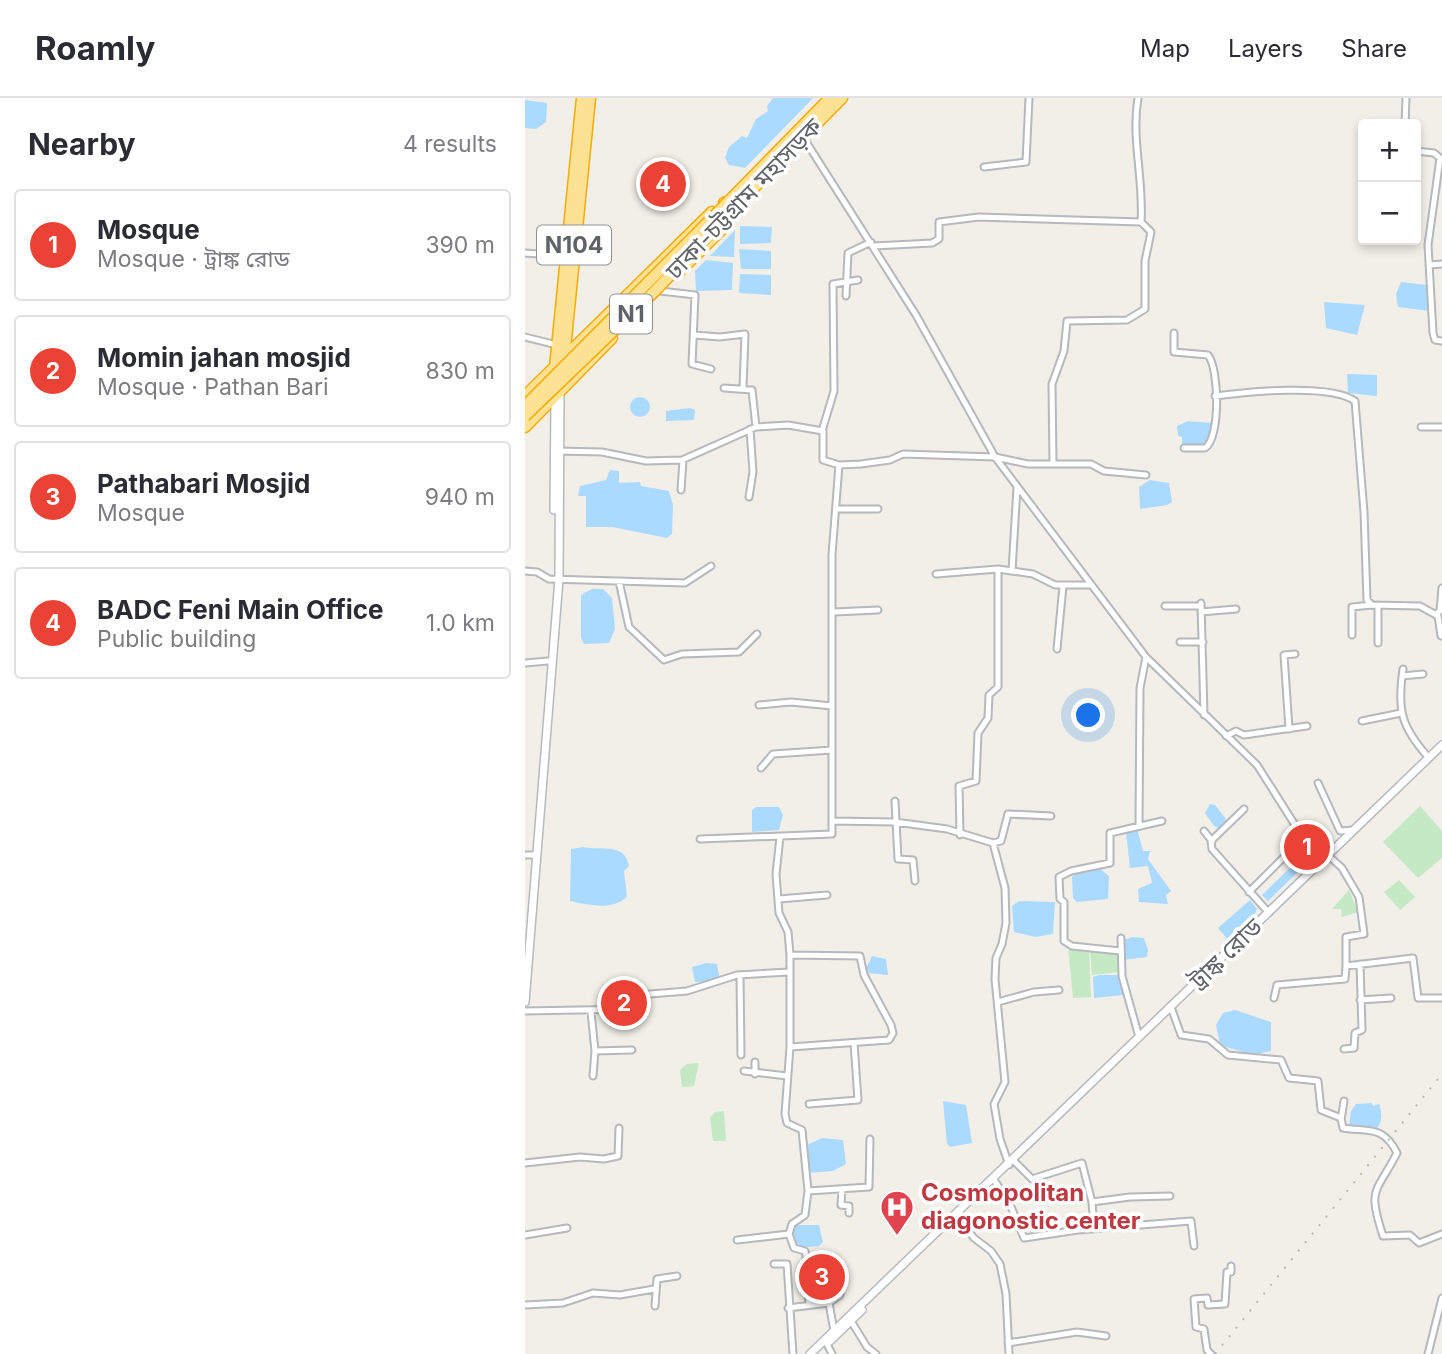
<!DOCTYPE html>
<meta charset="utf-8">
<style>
body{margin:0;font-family:Inter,"Noto Sans Bengali",sans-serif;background:#f7f7f7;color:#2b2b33}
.controls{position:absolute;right:21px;top:21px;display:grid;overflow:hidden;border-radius:7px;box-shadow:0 4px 10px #0003}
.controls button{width:63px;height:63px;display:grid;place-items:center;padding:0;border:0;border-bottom:2px solid #e1e1e2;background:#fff;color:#2b2b33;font:35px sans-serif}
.you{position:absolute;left:564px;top:618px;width:24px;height:24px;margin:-18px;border:5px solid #fff;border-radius:50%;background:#1a73e8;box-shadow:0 0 0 10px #1a73e833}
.badge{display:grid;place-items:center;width:46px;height:46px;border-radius:50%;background:#ea4335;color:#fff;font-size:23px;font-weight:700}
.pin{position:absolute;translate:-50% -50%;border:4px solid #fff;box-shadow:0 2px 7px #0006}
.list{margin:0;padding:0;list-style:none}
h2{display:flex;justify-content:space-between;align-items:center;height:91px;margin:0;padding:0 28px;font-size:30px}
h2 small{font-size:23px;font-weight:400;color:#7c7c81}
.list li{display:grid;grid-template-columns:46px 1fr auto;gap:21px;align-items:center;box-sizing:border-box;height:112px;margin:0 14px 14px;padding:0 14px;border:2px solid #e1e1e2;border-radius:7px}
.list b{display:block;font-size:26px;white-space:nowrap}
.list p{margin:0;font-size:23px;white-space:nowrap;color:#7c7c81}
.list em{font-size:23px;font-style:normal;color:#7c7c81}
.map{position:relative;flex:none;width:917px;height:1256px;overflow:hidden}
header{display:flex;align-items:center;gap:42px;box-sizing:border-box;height:98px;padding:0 35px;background:#fff;border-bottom:2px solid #e1e1e2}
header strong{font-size:33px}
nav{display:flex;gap:38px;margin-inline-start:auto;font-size:24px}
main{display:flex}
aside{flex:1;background:#fff}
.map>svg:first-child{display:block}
.green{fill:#c5e8c5}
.water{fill:#aadaff}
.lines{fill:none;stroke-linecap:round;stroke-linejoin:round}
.street-casing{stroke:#b5b8bc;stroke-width:9}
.secondary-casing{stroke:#b6babf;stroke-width:10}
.highway-casing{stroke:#f9ab00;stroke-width:13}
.street{stroke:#fff;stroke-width:5}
.secondary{stroke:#fff;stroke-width:7}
.highway{stroke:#fde293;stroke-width:10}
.rail{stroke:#b6b7b8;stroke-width:2;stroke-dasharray:2 9;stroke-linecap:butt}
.highway-bridge-casing{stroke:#f9ab00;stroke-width:13;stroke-linecap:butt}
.highway-bridge{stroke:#fde293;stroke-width:10}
.labels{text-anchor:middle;stroke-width:7;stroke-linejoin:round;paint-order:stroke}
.shield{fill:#fff;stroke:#8f9295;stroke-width:2}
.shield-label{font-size:23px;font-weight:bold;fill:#5f6368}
.street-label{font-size:24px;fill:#5f6368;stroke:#fff}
.health-label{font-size:24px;font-weight:bold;fill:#be3a42;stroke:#fff;text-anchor:start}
</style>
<header>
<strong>Roamly</strong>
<nav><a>Map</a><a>Layers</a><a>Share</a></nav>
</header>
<main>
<aside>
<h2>Nearby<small>4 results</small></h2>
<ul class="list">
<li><span class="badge">1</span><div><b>Mosque</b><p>Mosque · ট্রাঙ্ক রোড</p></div><em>390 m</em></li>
<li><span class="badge">2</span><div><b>Momin jahan mosjid</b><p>Mosque · Pathan Bari</p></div><em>830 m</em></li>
<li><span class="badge">3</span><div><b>Pathabari Mosjid</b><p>Mosque</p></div><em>940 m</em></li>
<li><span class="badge">4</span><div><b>BADC Feni Main Office</b><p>Public building</p></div><em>1.0 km</em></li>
</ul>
</aside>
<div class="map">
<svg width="917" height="1256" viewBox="0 0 917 1256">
<rect width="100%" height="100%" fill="#f1efe8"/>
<path class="green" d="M 895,708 L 917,733 L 917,760 L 893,780 L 858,744 Z
M 874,782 L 890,799 L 875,812 L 859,794 Z
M 824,792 L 833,814 L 817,819 L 816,811 L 807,811 Z
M 543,849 L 564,852 L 566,899 L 548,900 Z
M 565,852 L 593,856 L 594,874 L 567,877 Z
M 174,965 L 169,988 L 157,989 L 155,972 L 162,966 Z
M 199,1013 L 201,1043 L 188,1043 L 185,1019 L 190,1014 Z"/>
<path class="water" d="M 248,0 L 288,0 L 220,70 L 204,67 L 200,60 L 204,49 L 217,38 L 222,40 L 231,21 L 243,13 L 242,8 Z
M 0,2 L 22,5 L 21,24 L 11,31 L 0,30 Z
M 215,128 L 247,129 L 246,145 L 215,146 Z
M 210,132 L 209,159 L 185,158 Z
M 214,151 L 246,153 L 246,171 L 216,171 Z
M 181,162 L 208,165 L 207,192 L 171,193 L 170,173 Z
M 215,176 L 246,177 L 246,197 L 214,195 Z
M 876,184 L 902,187 L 905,213 L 873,209 L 871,196 Z
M 799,204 L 840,207 L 832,237 L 801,230 Z
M 822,276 L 852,277 L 852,298 L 823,295 Z
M105 309a10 10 0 1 1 20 0a10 10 0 1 1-20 0Z
M 165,310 L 170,312 L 169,322 L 141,323 L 141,313 Z
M 663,323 L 686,325 L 686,335 L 679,348 L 657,349 L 657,339 L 653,338 L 652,328 Z
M 85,372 L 94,373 L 94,385 L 115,384 L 116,388 L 144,393 L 148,407 L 147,436 L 142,440 L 87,429 L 61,429 L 61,398 L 53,398 L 55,388 L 81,382 Z
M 625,382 L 644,385 L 647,404 L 642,407 L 615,411 L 614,389 Z
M 67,491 L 78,491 L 87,500 L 90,531 L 84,545 L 59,546 L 56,540 L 56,497 Z
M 685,706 L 690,707 L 701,721 L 696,731 L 689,728 L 680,715 Z
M 231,709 L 254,709 L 258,717 L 254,732 L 227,734 L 227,712 Z
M 612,730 L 618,753 L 625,753 L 623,761 L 646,793 L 641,797 L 643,806 L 614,804 L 613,791 L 627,785 L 623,768 L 605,770 L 601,734 Z
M 58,749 C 76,753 100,744 104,768 L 99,773 L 102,799 C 86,813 65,807 45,803 L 46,751 Z
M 770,765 L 775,772 L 743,803 L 737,797 Z
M 574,770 L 584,778 L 583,801 L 552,804 L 548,800 L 547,779 L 556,772 Z
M 725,802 L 732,811 L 729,818 L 703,842 L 693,830 Z
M 494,803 L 530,804 L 528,836 L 511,839 L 489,834 L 487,808 Z
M 607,839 L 619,840 L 623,852 L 622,859 L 598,862 L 597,843 Z
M 347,858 L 361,861 L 363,877 L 343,875 L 341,871 Z
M 181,865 L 192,866 L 195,883 L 170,884 L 167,869 Z
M 575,877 L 596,877 L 599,897 L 569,900 L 568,879 Z
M 710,912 L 746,924 L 746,953 L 728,957 L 695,947 L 691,927 L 698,915 Z
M 418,1003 L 441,1007 L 447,1045 L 425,1049 L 422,1046 Z
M 847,1005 L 848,1008 L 854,1006 C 857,1013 858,1025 851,1031 L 824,1028 L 826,1013 L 831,1006 Z
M 297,1040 L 318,1042 L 321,1066 L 308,1073 L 284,1075 L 282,1047 Z
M 270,1127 L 294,1127 L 298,1144 L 294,1148 L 272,1150 L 267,1139 Z"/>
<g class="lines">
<defs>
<path id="street" d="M 880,26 L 881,0
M 278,39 L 391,217 L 470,359 L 621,559 L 732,667 L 770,727 L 817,770 L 834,799 L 839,836 L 821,839 L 821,868 L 888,860 L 893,900 L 917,900
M 891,53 L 909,55 L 915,60 L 903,147 L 908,235 L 910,242 L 917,243
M 459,69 L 501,64 L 504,0
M 52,141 L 80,137
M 349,148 L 407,145 L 414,141 L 414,124 L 454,119 L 616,124
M 0,155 L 40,158
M 904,167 L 917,166
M 135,193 L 170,197 L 167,266 L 186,271
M 321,198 L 323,155 L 346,144
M 649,235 L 649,254 L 683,257 C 694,270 696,340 680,350 L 659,350
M 169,237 L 195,239 L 220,236 L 218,290
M 0,239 L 32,247
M 199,290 L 227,292 L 231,329
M 690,298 C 721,294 805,285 830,303 L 839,414 L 842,502 L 847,507 L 895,508 L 913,518 L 916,538
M 896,329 L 917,329
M 297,333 L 309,293 L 308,186 L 333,182
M 31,353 L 77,354 L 121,363 L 157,362 L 231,329 L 263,327 L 298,333 L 298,362 L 314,367 L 336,366 L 365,362 L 378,356 L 470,359 L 503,366 L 566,366 L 579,373 L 621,377
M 528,366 L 527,286 L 539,253 L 542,223 L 602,222 L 620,211 L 620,163 L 626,134 L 616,124 C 619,82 606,41 613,0
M 156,392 L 158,362
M 224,399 L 228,374 L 225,331
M 312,411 L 353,411
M 0,473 L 12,474 L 24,481 L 160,485 L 186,468
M 487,473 L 492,389
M 411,476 L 473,471 L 508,476 L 530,487 L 566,487
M 94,483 L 104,529 L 139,562 L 157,556 L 214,554 L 232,536
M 676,505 L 679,617
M 853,507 L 853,545
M 640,508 L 676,508
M 309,514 L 353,512
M 676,514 L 711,511
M 911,516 L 915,513 L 917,490
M 827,537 L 827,509 L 847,507
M 655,544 L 678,544
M 532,551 L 538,488
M 0,565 L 23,563
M 878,571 C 872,612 876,629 904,660
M 877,578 L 898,576
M 234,607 L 266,604 L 307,608
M 837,623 L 876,615
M 764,631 L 759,557 L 770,556
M 701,638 L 711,633 L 719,637 L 782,628
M 236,670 L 248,656 L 307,652
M 793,685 L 815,733 L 828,732
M 370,703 L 373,761 L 388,762 L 390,783
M 719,711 L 686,743 L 687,751 L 744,815
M 307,723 L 370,724 L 422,731 L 468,745 L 476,743 L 483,716 L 526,718
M 614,728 L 615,590 L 621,559
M 679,733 L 687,743
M 435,737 L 434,688 L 451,683 L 453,635 L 463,620 L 464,597 L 473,589 L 473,471
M 255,739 L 251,776 L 254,815 L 263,834 L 265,857 L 265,949 L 260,1016 L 262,1025 L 277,1032 L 283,1093 L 280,1117 L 267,1126 L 264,1136 L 269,1150 L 280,1153 L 281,1157 L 284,1207
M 175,741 L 307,736 L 307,457 L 314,367
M 468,745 L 480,790 L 481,825 L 477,846 L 471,860 L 470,881 L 480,984 L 469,1006 L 475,1041 L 484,1067
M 0,757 L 8,757
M 724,794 L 761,757
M 254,801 L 302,797
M 596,840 L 597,878 L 614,939
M 595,853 L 547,848 L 539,843 L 539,804 L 535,801 L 534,779 L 546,773 L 585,765 L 585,735 L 637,723
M 265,857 L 335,858 L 339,877 L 366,927 L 368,935 L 364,942 L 265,949
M 215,877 L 216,957
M 749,900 L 752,887 L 820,881 L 821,868
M 835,902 L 866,900
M 473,904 L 509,894 L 534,892
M 646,909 L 656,937 L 684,941 L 703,957 L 756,962 L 764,980 L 793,983 L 796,1012 L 816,1020 L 818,1030 C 843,1034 858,1027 872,1055 C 851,1096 842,1089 858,1138 L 885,1137 L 894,1145 L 917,1136
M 0,913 L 109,911 L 113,897 L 162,893 L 212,877 L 264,874
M 66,914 L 70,953 L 68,978
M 819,951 L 829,950 L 830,935 L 837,932 L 835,866
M 70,953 L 107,952
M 219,973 L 262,978
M 230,976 L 230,964
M 284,1006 L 333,1002 L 329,945
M 816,1022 L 819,1003
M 488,1062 L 507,1081 L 557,1065 L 567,1104 L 569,1131
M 0,1065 L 55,1059 L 79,1061 L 93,1058 L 94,1030
M 469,1082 L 484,1104 L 499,1140 L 553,1132 L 666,1123 L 669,1148
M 317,1091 L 316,1107 L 324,1108 L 324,1115
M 283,1093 L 344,1089 L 345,1041
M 567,1104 L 605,1099 L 645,1098
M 430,1116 L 449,1140 L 466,1153 L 475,1166 L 481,1196 L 484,1256
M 0,1137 L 42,1130
M 212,1142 L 264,1136
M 249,1166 L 262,1166 L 268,1256
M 304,1205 L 309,1233
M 0,1207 L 38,1205 L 68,1195 L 95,1197 L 129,1191
M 130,1208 L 132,1181 L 152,1178
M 263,1210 L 304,1205 L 315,1197 L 314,1175
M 326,1223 L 342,1249 L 351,1256
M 483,1245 L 552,1234 L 581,1238
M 302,1246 L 307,1256
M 686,1256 L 682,1252 L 679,1231 L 671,1229 L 669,1201 L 682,1200 L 683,1207 L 700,1206 L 702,1174 L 706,1174 L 706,1168
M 903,1256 L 917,1200"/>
<path id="secondary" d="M 29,412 L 30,302
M 0,904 L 34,481 L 35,294
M 305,1243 L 337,1212
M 285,1256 L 917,647"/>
<path id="highway" d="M 199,105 L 204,103 L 305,0
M 153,175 L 196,132 L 209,110 L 317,0
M 39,261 L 65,0
M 30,270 L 57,0
M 0,298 L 187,114
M 0,329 L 87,240"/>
</defs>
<use href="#street" class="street-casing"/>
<use href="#secondary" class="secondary-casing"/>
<use href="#highway" class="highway-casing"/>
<use href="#street" class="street"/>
<use href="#secondary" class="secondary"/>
<use href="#highway" class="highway"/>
<path class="rail" d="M 690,1256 L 917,976"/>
<defs>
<path id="highway-bridge" d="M 0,308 L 204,103
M 0,318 L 131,192 L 209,110"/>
</defs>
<use href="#highway-bridge" class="highway-bridge-casing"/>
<use href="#highway-bridge" class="highway-bridge"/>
</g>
<defs>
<symbol id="hospital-pin" viewBox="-11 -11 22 30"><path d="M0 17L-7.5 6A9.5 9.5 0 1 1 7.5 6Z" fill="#e0444e" stroke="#fff"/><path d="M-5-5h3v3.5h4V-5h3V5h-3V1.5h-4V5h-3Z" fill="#fff"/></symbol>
</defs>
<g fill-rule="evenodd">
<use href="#hospital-pin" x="353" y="1090" width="38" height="52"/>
</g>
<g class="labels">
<g class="shield">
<rect x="12" y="127.5" width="74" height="39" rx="5"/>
<rect x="85" y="196.5" width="42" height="39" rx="5"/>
</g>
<g class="shield-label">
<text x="49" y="155">N104</text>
<text x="106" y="224">N1</text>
</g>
<g class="street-label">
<text transform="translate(219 101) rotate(-46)" y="8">ঢাকা-চট্টগ্রাম মহাসড়ক</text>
<text transform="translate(701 856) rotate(-44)" y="8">ট্রাঙ্ক রোড</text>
</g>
<g class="health-label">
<text x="396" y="1103">Cosmopolitan<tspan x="396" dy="28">diagonostic center</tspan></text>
</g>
</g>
</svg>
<div class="controls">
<button>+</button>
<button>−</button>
</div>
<div class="you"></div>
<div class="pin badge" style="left:782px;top:749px">1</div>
<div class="pin badge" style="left:99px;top:905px">2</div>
<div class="pin badge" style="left:297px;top:1179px">3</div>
<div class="pin badge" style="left:138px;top:86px">4</div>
</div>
</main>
